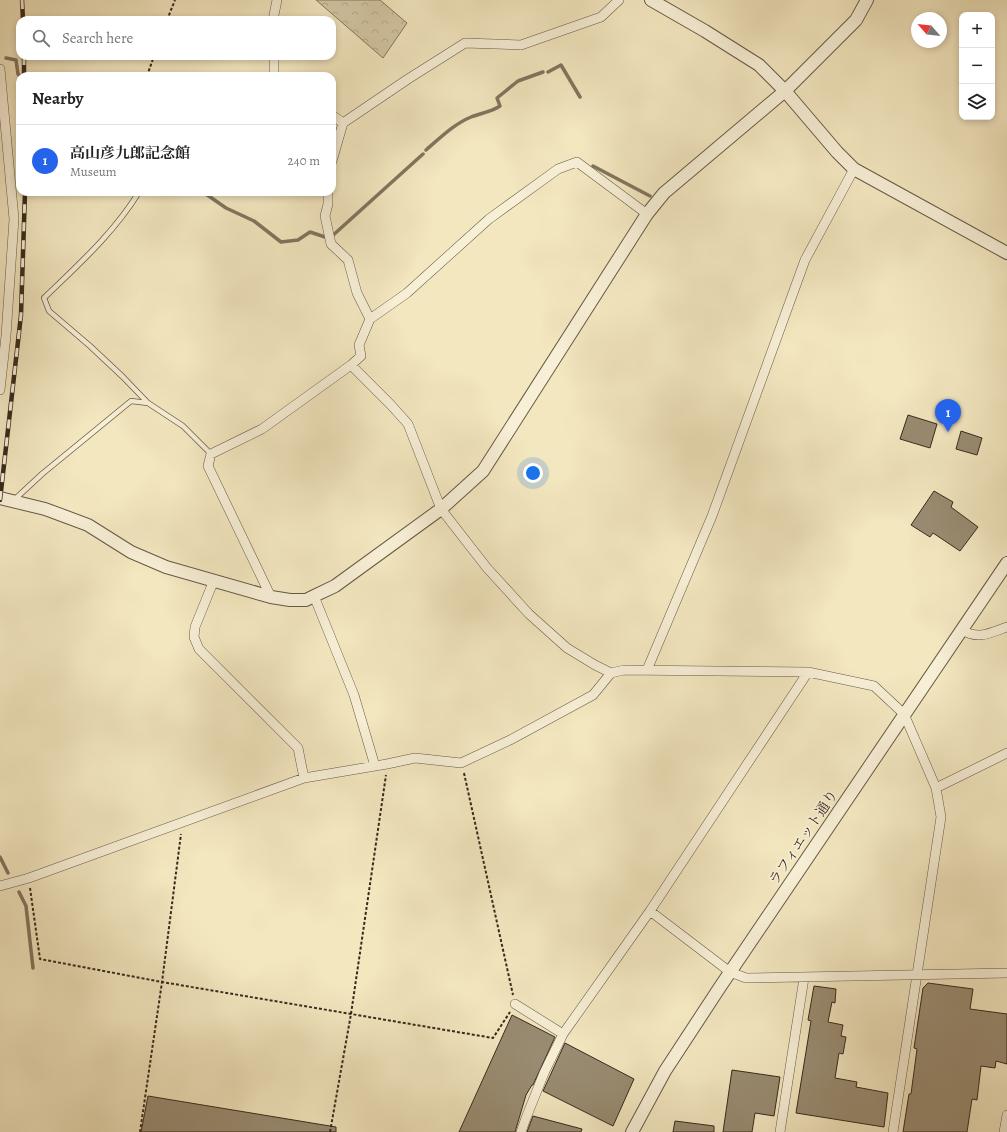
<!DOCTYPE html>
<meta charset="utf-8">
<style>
body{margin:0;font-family:Alegreya,"Noto Serif JP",serif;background:#f6f6f6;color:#222}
.controls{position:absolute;right:12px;top:12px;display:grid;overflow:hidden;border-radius:8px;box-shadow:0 2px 6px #0003}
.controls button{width:36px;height:36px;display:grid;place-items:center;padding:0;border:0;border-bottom:1px solid #e0e0e0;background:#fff;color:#222;font:20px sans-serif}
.compass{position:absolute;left:911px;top:12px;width:36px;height:36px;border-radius:50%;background:#fff;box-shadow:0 2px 6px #0003;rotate:297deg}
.you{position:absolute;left:533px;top:473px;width:14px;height:14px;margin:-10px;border:3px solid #fff;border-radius:50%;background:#1a73e8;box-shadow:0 0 0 6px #1a73e833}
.badge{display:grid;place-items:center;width:26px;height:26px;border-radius:50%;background:#2563eb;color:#fff;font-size:13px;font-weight:700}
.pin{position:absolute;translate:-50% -33px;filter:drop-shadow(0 1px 2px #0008)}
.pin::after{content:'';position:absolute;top:21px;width:14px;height:12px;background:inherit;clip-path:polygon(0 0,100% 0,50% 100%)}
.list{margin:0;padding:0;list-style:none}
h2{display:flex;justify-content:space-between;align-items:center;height:52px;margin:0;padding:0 16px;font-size:17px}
h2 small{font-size:13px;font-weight:400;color:#767676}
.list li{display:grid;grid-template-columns:26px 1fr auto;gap:12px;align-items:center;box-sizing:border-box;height:72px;padding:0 16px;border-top:1px solid #e0e0e0}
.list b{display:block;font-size:15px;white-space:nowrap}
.list p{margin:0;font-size:13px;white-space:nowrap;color:#767676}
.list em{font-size:13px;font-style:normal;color:#767676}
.icon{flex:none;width:22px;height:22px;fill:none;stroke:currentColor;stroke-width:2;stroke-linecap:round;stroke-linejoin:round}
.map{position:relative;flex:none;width:1007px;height:1132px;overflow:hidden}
.search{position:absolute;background:#fff;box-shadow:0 2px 6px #0003;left:16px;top:16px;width:320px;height:44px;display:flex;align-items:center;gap:10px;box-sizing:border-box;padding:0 14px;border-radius:12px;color:#767676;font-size:15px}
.panel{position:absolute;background:#fff;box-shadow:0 2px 6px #0003;left:16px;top:72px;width:320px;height:124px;border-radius:12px}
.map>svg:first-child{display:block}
.forest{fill:url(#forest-crowns);stroke:#857860}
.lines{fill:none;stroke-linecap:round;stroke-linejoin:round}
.stream{stroke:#81755e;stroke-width:3.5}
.building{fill:#998c72;stroke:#372a1d}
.service-casing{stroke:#665946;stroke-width:6}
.minor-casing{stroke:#665946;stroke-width:10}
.tertiary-casing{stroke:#665946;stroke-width:14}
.path{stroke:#372a1d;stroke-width:2;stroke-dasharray:3 2;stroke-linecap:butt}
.service{stroke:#f7efd6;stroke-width:4.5}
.minor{stroke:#f7efd6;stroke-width:9}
.tertiary{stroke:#f7efd6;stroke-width:12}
.rail-casing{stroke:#372a1d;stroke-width:4.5}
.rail{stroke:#f7efd6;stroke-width:3;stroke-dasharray:9;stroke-linecap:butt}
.labels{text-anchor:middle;stroke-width:3;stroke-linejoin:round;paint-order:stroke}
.street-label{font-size:14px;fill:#372a1d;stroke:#f7efd6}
</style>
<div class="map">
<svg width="1007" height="1132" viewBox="0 0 1007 1132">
<defs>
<pattern id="forest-crowns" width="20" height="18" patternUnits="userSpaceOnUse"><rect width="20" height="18" fill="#d3c7a4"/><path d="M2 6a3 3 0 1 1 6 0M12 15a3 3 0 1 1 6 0" fill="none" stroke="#b6ab8d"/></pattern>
</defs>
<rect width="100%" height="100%" fill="#f3e7c0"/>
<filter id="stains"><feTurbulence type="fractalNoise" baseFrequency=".005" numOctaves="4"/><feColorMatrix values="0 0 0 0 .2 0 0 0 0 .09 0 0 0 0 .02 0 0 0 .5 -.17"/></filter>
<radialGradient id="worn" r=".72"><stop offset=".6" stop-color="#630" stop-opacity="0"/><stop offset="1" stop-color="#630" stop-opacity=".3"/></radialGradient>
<path class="forest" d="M 316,0 L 380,0 L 407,23 L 383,58 Z"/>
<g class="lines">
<path class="stream" d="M 6,58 L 16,60 L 18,74 L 20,76
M 548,72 L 561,65 L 580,97
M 426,150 C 440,138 454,124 471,117 C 481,113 491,112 500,106 L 497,98 L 518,81 L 543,72
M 593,166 L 650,196
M 203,192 L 226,208 L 254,221 L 281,242 L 298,240 L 310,232 L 328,238
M 331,237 L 423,154
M 0,857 L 8,873
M 19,892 L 26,906 L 33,968"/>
</g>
<path class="building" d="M 908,415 L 937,424 L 930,448 L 900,439 Z
M 961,431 L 982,438 L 977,455 L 956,449 Z
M 934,491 L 953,502 L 951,507 L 978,527 L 960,551 L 933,533 L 930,537 L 911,525 Z
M 928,983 L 973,989 L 970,1009 L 1007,1014 L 1007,1064 L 996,1061 L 995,1068 L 981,1066 L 977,1100 L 972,1099 L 967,1132 L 903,1132 L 909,1094 L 911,1094 L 917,1049 L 914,1048 L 923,988 Z
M 814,986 L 836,989 L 835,1003 L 832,1002 L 828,1022 L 843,1025 L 841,1036 L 846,1037 L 843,1054 L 839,1053 L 835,1078 L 857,1082 L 856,1087 L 888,1093 L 884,1127 L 796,1113 L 811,1021 L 808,1020 Z
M 512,1015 L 555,1037 L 533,1085 L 532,1085 L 526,1095 L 515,1132 L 459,1132 Z
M 565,1043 L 634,1079 L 613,1126 L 543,1091 Z
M 732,1070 L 780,1077 L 774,1116 L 755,1113 L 752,1132 L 723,1132 Z
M 148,1096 L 336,1127 L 336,1132 L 141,1132 Z
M 533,1116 L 582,1129 L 581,1132 L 527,1132 Z
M 675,1121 L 714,1126 L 714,1132 L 673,1132 Z"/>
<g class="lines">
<defs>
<path id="service" d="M 139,192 C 114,233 78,265 44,298 L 49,311 L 90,346 L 123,377 L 148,403 L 183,426 L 211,454
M 14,500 L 42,474 L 131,401 L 148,403"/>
<path id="minor" d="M 273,20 L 277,0
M 274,56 L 274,76
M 0,69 L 14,219 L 6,336 L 0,390
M 332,115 L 343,123
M 332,161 L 343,123 L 408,79 L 465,43 L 521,45 L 601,17 L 619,0
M 328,192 L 328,204 L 325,216 L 331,244 L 348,260 L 357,293 L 370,319
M 351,365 L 391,405 L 408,424 L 441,509 L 487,568 L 529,614 L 567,648 L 595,665 L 611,673
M 214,580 L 195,627 L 194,637 L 199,649 L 298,748 L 304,778
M 314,596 L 354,695 L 375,766
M 271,597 L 208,466 L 211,454 L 262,429 L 351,365 L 361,356 L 359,345 L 370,319 L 407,293 L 489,219 L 558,169 L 577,162 L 647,214
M 962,630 C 978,640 990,633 1007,627
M 647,670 L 712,516 L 805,260 L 854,169
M 936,788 L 1007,753
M 0,886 L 29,878 L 304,778 L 387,764 L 415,758 L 461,763 L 510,740 L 593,695 L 611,673 L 624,670 L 808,672 L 874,686 L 904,714 L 936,788 L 941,817 L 893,1132
M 650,911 L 730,972 L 746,978 L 1007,973
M 515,1004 L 563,1034
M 521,1132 L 526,1118 L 544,1073 L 563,1034 L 650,911 L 808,672
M 780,1132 L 804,978
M 1004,1132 L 1007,1115"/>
<path id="tertiary" d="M 651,0 L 705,31 L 759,65 L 785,91 L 837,152 L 854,169 L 1007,253
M 0,498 L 45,509 L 88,525 L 131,552 L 166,567 L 271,597 L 290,600 L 306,600 L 314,596 L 335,586 L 441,509 L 483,471 L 647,214 L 664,193 L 785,91 L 856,20 L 867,0
M 632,1132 L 665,1071 L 720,987 L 1007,563"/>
</defs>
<use href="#service" class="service-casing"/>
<use href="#minor" class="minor-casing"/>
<use href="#tertiary" class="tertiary-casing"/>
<path class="path" d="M 167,20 L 175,0
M 147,76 L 154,56
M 464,773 L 513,995
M 30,888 L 40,959 L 162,982 L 493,1038 L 510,1012
M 140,1132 L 162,982 L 181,834
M 330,1132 L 351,1014 L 386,775"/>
<use href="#service" class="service"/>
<use href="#minor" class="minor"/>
<use href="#tertiary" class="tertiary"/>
<defs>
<path id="rail" d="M 22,0 L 23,20
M 24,56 L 24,76
M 0,500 L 21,315 L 25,192"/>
</defs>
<use href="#rail" class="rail-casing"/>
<use href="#rail" class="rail"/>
</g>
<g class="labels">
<g class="street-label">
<text transform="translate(803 837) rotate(-56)" y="5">ラフィエット通り</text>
</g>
</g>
<rect width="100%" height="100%" filter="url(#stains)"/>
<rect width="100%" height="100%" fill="url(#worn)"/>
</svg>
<div class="controls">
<button>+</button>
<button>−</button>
<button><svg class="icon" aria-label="layers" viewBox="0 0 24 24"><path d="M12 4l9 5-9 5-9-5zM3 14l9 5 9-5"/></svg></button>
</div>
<svg class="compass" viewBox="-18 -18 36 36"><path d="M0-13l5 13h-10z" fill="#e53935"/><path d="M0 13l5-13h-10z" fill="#767676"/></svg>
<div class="you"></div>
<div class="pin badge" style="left:948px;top:432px">1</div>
<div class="search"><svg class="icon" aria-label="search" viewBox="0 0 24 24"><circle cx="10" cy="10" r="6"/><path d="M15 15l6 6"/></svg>Search here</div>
<section class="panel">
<h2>Nearby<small></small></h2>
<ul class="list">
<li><span class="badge">1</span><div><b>高山彦九郎記念館</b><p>Museum</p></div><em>240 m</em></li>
</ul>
</section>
</div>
